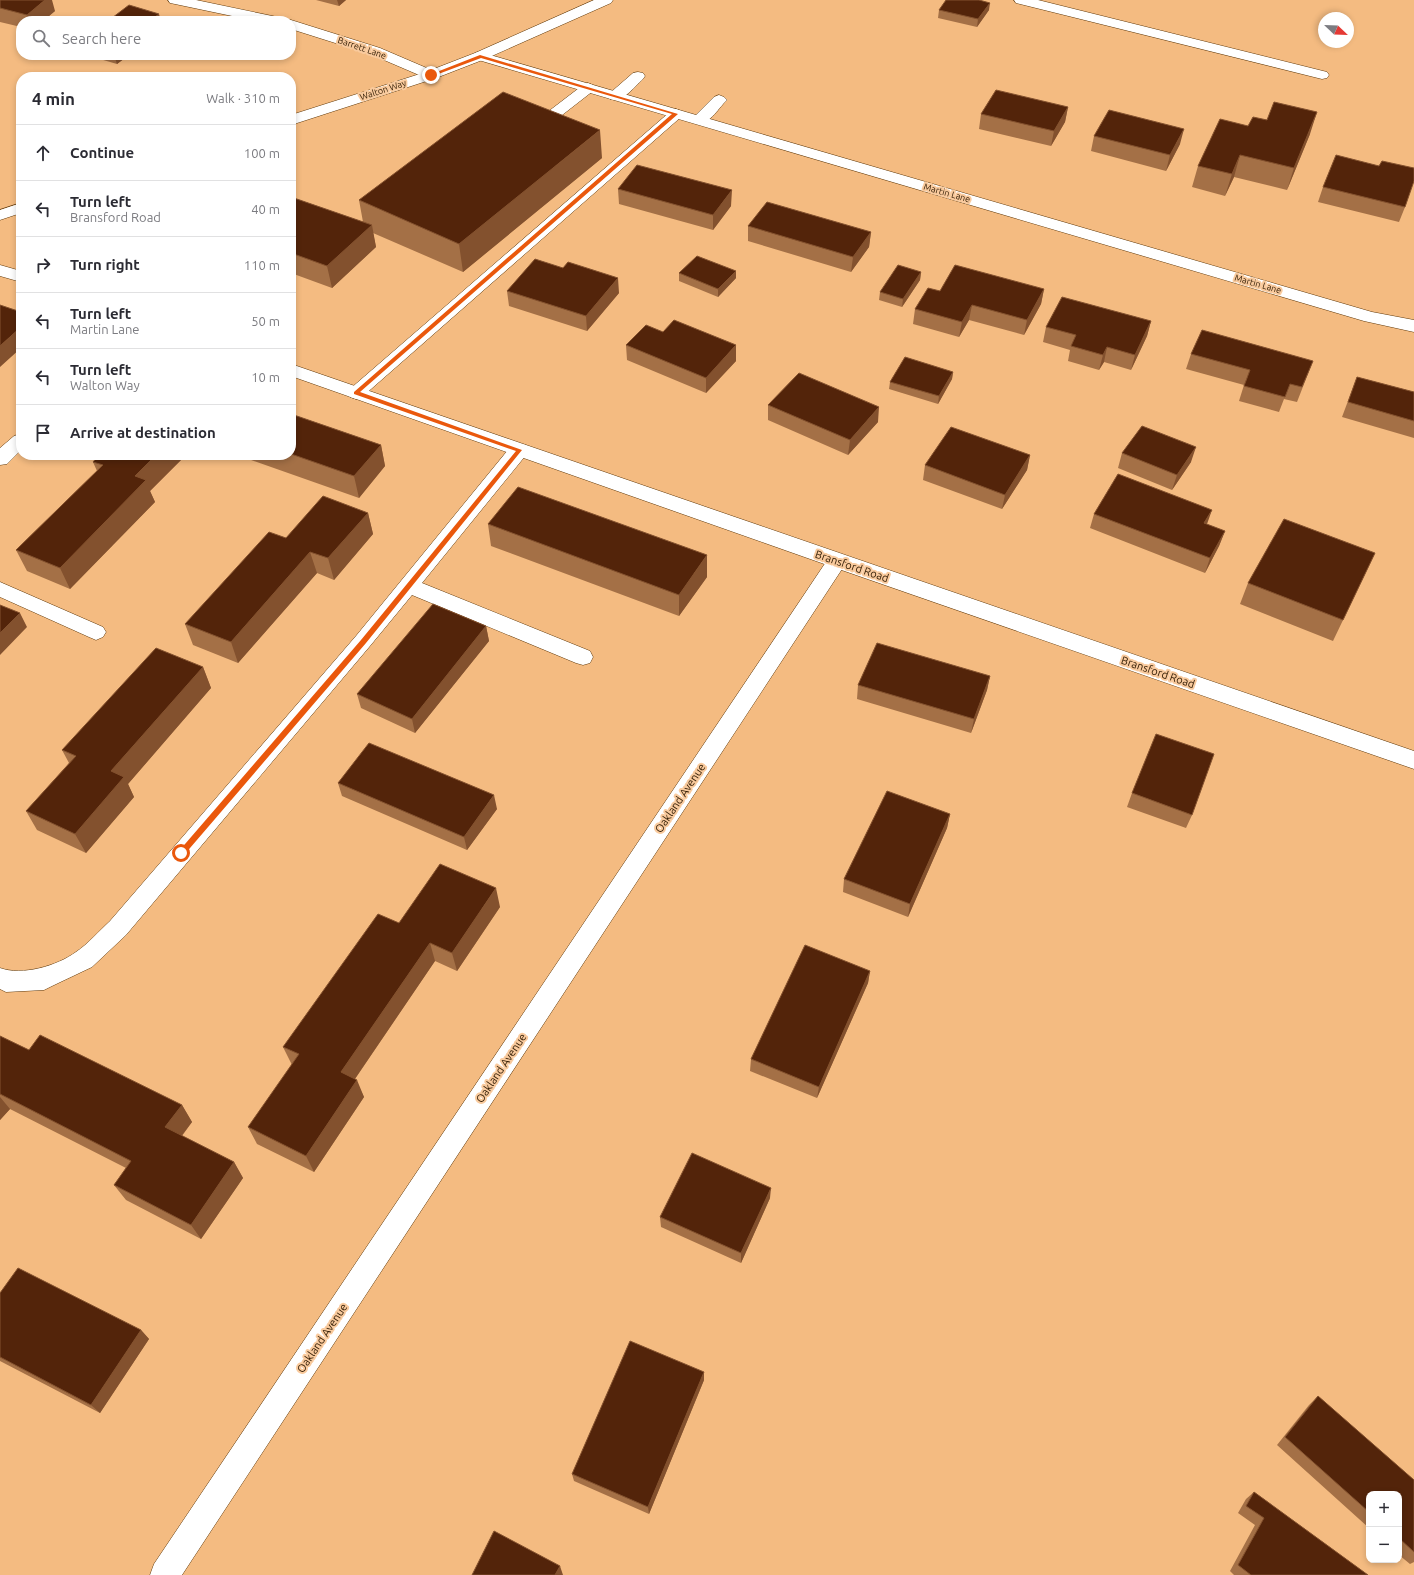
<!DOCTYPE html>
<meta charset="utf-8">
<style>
body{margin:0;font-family:Ubuntu,sans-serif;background:#f2f2f3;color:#2b2b33}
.controls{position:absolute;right:12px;bottom:12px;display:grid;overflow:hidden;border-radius:8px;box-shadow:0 2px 6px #0003}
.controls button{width:36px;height:36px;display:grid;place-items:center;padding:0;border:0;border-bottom:1px solid #e1e1e2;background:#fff;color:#2b2b33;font:20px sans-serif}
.compass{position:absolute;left:1318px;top:12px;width:36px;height:36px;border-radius:50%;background:#fff;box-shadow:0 2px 6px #0003;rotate:113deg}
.stop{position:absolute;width:12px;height:12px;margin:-9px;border:3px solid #ea580c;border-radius:50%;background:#fff}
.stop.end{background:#ea580c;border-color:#fff;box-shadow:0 1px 4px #0008}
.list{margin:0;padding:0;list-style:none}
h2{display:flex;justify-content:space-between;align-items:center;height:52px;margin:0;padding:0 16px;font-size:17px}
h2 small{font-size:13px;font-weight:400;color:#7c7c81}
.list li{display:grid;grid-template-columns:26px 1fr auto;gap:12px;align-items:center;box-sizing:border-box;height:56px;padding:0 16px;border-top:1px solid #e1e1e2}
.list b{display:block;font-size:15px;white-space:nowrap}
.list p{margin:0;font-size:13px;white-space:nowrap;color:#7c7c81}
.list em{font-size:13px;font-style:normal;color:#7c7c81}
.icon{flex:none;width:22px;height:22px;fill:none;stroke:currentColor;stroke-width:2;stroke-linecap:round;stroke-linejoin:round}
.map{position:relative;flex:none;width:1414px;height:1575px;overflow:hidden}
.search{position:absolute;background:#fff;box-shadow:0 2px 6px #0003;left:16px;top:16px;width:280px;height:44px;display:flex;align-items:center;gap:10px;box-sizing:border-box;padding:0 14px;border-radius:16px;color:#7c7c81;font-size:15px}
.panel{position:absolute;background:#fff;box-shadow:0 2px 6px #0003;left:16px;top:72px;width:280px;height:388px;border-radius:16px}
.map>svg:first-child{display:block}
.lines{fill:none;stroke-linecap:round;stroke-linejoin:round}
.service-casing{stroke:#60390a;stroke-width:1}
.minor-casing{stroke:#60390a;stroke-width:1}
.tertiary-casing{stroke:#60390a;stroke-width:1}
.secondary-casing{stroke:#60390a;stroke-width:1}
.service{fill:#fff;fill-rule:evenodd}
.minor{fill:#fff;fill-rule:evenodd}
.tertiary{fill:#fff;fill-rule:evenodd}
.secondary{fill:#fff;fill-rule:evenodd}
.wall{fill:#a47046}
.shaded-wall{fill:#83512e}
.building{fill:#53240a;stroke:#83512e}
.route{fill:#ea580c}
.labels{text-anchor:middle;stroke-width:4;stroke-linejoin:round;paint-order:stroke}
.far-street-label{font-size:9px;fill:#362008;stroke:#f9ca9d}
.street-label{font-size:11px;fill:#362008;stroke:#f9ca9d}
</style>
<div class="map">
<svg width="1414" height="1575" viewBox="0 0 1414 1575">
<rect width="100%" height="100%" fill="#f4bb81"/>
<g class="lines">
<defs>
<path id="service" d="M 1014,0 L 1038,0 L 1327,72 L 1329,75 L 1327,78 L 1322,79 L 1016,3 Z
M 638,72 L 643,73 L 645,76 L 643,79 C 634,87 623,103 610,99 L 607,96 L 610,93 L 633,73 Z
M 588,83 L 593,85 L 596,88 L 593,91 L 557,119 C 546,122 533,115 522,112 L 519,109 L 522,106 L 527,104 L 549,111 L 583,85 Z
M 719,95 L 724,97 L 727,100 L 724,103 C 716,112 707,127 694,123 L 691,120 L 714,97 Z
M 676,109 L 681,111 L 684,114 L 681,117 L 362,397 L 356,399 L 350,397 L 347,393 L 350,389 L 671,111 Z"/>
<path id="minor" d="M 168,0 L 196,0 L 277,17 L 282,18 L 284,21 L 256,21 L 175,4 L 170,3 Z
M 291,20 L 380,48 L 436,72 L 438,75 L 436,78 L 431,79 L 426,78 L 370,54 L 291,29 L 291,21 L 286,21 Z
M 480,52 L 1372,312 L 1414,320 L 1414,332 L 1364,321 L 475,59 L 473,56 L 475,53 Z
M 21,434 L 21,450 L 7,464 L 0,465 L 0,448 L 14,436 Z
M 519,444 L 526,445 L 528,450 L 526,455 L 422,583 L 590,651 L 593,657 L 590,663 L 583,665 L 576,663 L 412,595 L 370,646 L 126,935 L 92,967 L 52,986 L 44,990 L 6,992 L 0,989 L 0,968 C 22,976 57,966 76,952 C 88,944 99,931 110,921 L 356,636 L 512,445 Z
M 837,554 L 844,556 L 847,561 L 844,566 L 182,1575 L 150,1575 L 154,1564 L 830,556 Z
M 0,582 L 103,627 L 106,632 L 103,637 L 96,640 L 89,637 L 0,597 Z"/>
<path id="tertiary" d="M 0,265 L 21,271 L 21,282 L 0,276 Z
M 291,364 L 1414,751 L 1414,769 L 830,566 L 291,376 Z"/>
<path id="secondary" d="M 594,0 L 613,0 L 611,3 L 485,59 L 436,78 L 291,125 L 291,115 L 426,72 L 475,53 Z
M 21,203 L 21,213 L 0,220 L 0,210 Z"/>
</defs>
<use href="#service" class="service-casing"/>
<use href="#minor" class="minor-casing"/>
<use href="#tertiary" class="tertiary-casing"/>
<use href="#secondary" class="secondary-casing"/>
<use href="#service" class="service"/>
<use href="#minor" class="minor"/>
<use href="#tertiary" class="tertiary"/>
<use href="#secondary" class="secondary"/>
</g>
<path class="wall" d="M 0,0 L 55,11 L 43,21 L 21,21 L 21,27 L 0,22 Z
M 316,0 L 346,0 L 339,6 Z
M 939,10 L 989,10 L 977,27 L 938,18 Z
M 86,55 L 129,55 L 117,64 Z
M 1068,107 L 1065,122 L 1051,146 L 979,129 L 981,114 Z
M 1248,126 L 1310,134 L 1287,190 L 1234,177 L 1225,196 L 1192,187 L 1198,166 Z
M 1094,136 L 1180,144 L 1166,171 L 1091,151 Z
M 602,158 L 463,272 L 373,233 L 376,247 L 332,288 L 291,273 L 291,197 L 363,222 L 359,200 Z
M 1379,166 L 1405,207 L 1399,222 L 1318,202 L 1323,187 Z
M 618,189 L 731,206 L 713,230 L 619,204 Z
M 748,226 L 871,232 L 869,247 L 851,272 L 748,241 Z
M 736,271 L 736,278 L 718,297 L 679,281 L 679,273 Z
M 921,272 L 920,280 L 902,307 L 879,300 L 880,292 Z
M 1044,289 L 1041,304 L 1024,335 L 969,320 L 959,337 L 913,324 L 915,309 L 940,291 Z
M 507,291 L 619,293 L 587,331 L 509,306 Z
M 1151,321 L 1147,336 L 1131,370 L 1104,362 L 1099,370 L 1068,361 L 1070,350 L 1043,342 L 1046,327 Z
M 626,345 L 736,361 L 706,393 L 627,360 Z
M 1191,354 L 1313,361 L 1297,402 L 1284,399 L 1279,412 L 1239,401 L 1244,385 L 1186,369 Z
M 953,372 L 952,379 L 938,404 L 889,389 L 890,382 Z
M 1357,377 L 1414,392 L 1414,438 L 1342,417 Z
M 768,405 L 878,422 L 848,455 L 768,420 Z
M 291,414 L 381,445 L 385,466 L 359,498 L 237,455 L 291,455 Z
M 1122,453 L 1191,462 L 1172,490 L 1118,468 Z
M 1030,455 L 1027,470 L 1002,509 L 923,480 L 925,465 Z
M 183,458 L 150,491 L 155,502 L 70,589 L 27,571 L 16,550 L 97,471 L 93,462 Z
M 368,513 L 373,534 L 334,580 L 317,573 L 238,663 L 193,645 L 185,624 L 286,538 Z
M 1094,514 L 1207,525 L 1225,531 L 1219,546 L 1205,573 L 1090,528 Z
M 488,524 L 707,577 L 679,616 L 491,546 Z
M 1375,553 L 1333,641 L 1240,604 L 1248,583 Z
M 486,626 L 489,641 L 415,733 L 361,708 L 357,694 Z
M 203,667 L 211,688 L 128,784 L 134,797 L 86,853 L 37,830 L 26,811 L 69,763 L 62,750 Z
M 990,676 L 987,690 L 971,733 L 857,699 L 858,685 Z
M 338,783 L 497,809 L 467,850 L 342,796 Z
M 1132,793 L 1192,815 L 1186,828 L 1127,807 Z
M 950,814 L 947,828 L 908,917 L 843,892 L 844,879 Z
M 500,907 L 457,971 L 435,961 L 355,1079 L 364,1097 L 314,1172 L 257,1144 L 248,1127 L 292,1065 L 283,1047 L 399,923 Z
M 870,971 L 868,983 L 817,1098 L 750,1071 L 751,1059 Z
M 0,1036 L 29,1050 L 182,1105 L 192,1122 L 182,1136 L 234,1162 L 243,1178 L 201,1239 L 126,1200 L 114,1185 L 126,1168 L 10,1109 L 0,1120 Z
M 770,1198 L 741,1263 L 661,1227 L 660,1217 Z
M 0,1293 L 141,1330 L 149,1339 L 100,1413 L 0,1361 Z
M 704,1372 L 704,1380 L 649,1514 L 574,1481 L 572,1474 Z
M 1318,1396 L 1414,1480 L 1414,1562 L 1410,1564 L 1399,1555 L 1399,1494 L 1369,1494 L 1369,1528 L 1277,1445 L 1309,1405 Z
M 1254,1492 L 1368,1575 L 1234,1575 L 1230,1571 L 1255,1525 L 1238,1513 L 1246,1499 Z"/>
<path class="shaded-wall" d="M 45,0 L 52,0 L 55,11 L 43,21 L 29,21 L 27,15 Z
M 337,0 L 346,0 L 339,6 Z
M 990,3 L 989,10 L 977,27 L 978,19 Z
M 159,14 L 161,21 L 150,21 Z
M 114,55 L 129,55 L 117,64 Z
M 1068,107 L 1065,122 L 1051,146 L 1054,131 Z
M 1317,112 L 1310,134 L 1287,190 L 1294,168 Z
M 1184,129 L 1180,144 L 1166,171 L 1170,155 Z
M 600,130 L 602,158 L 463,272 L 459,244 Z
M 1240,155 L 1234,177 L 1225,196 L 1232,174 Z
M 732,190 L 731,206 L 713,230 L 713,215 Z
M 372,225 L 376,247 L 332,288 L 327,266 Z
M 871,232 L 869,247 L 851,272 L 853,257 Z
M 736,271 L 736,278 L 718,297 L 718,289 Z
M 921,272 L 920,280 L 902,307 L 903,299 Z
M 618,278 L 619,293 L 587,331 L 586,316 Z
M 1044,289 L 1041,304 L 1024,335 L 1027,320 Z
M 972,305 L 969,320 L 959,337 L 962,322 Z
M 1151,321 L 1147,336 L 1131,370 L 1135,355 Z
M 21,327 L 21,348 L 0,367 L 0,346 Z
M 736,345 L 736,361 L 706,393 L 706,378 Z
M 1107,347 L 1104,362 L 1099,370 L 1103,355 Z
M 953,372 L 952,379 L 938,404 L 939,396 Z
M 879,407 L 878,422 L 848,455 L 850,440 Z
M 381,445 L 385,466 L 359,498 L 354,476 Z
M 1196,447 L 1191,462 L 1172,490 L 1177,475 Z
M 156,455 L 182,455 L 183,458 L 150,491 L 155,502 L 70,589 L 60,568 L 135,476 Z
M 1030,455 L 1027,470 L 1002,509 L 1005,495 Z
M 1212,510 L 1207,524 L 1204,523 Z
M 368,513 L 373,534 L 334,580 L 328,558 Z
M 1225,531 L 1219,546 L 1205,573 L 1210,558 Z
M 310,552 L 317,573 L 238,663 L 231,642 Z
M 707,555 L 707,577 L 679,616 L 679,595 Z
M 20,613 L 27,627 L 0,655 L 0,633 Z
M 486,626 L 489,641 L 415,733 L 412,719 Z
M 203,667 L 211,688 L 128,784 L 134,797 L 86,853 L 75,834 L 111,771 Z
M 990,676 L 987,690 L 971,733 L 974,719 Z
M 494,795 L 497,809 L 467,850 L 464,837 Z
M 950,814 L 947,828 L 908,917 L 910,904 Z
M 496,888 L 500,907 L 457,971 L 452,953 Z
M 430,943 L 435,961 L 348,1089 L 341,1072 Z
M 870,971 L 868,983 L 817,1098 L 819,1087 Z
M 357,1080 L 364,1097 L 314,1172 L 306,1156 Z
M 0,1097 L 10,1109 L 0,1120 Z
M 182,1105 L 192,1122 L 176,1143 L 165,1127 Z
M 234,1162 L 243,1178 L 201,1239 L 191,1225 Z
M 771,1188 L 770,1198 L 741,1263 L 741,1253 Z
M 141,1330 L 149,1339 L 100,1413 L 91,1405 Z
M 704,1372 L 704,1380 L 649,1514 L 648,1507 Z
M 560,1566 L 563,1575 L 555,1575 Z"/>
<path class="building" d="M 0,0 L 45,0 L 27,15 L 0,8 Z
M 946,0 L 979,0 L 990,3 L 978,19 L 939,10 Z
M 129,5 L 159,14 L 150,21 L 108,21 Z
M 996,90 L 1068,107 L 1054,131 L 981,114 Z
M 503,92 L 600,130 L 459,244 L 359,200 Z
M 1274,102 L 1317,112 L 1294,168 L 1240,155 L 1232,174 L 1198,166 L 1220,119 L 1248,126 L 1253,117 L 1267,120 Z
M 1109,110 L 1184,129 L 1170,155 L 1094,136 Z
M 1336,155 L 1379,166 L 1382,161 L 1414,168 L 1414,181 L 1405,207 L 1323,187 Z
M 637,165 L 732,190 L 713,215 L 618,189 Z
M 291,197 L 372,225 L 327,266 L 291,253 Z
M 767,202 L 871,232 L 853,257 L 748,226 Z
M 697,256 L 736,271 L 718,289 L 679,273 Z
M 535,259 L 563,268 L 568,262 L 618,278 L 586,316 L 507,291 Z
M 898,265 L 921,272 L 903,299 L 880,292 Z
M 955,265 L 1044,289 L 1027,320 L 972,305 L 962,322 L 915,309 L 928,288 L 940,291 Z
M 1062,297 L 1151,321 L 1135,355 L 1107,347 L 1103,355 L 1071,346 L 1076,335 L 1046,327 Z
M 0,305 L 21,312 L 21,327 L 0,346 Z
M 674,320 L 736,345 L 706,378 L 626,345 L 646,325 L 663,332 Z
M 1202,330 L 1313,361 L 1302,387 L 1290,384 L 1285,397 L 1244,386 L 1250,370 L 1191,354 Z
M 905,357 L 953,372 L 939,396 L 890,382 Z
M 799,373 L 879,407 L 850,440 L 768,405 Z
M 1357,377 L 1414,392 L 1414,421 L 1348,402 Z
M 291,414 L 381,445 L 354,476 L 291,454 Z
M 1142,426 L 1196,447 L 1177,475 L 1122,453 Z
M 951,427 L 1030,455 L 1005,495 L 925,465 Z
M 99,455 L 156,455 L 135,476 L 146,480 L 60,568 L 16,550 L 103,465 L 93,462 Z
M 1118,474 L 1212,510 L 1204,523 L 1225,531 L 1210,558 L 1094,514 Z
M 518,487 L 707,555 L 679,595 L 488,524 Z
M 323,496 L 368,513 L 328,558 L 310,552 L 231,642 L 185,624 L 269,532 L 286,538 Z
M 1284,519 L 1375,553 L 1343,620 L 1248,583 Z
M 433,604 L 486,626 L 412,719 L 357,694 Z
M 0,605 L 20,613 L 0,633 Z
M 877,643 L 990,676 L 974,719 L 858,685 Z
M 156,648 L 203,667 L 111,771 L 124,777 L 75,834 L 26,811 L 76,756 L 62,750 Z
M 1156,734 L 1214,754 L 1192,815 L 1132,793 Z
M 369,743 L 494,795 L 464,837 L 338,783 Z
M 887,791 L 950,814 L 910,904 L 844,879 Z
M 440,864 L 496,888 L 452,953 L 430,943 L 341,1072 L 357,1080 L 306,1156 L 248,1127 L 299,1054 L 283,1047 L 378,914 L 399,923 Z
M 805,945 L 870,971 L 819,1087 L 751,1059 Z
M 40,1035 L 182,1105 L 165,1127 L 234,1162 L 191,1225 L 114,1185 L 131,1161 L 0,1094 L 0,1036 L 29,1050 Z
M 692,1153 L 771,1188 L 741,1253 L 660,1217 Z
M 18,1268 L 141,1330 L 91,1405 L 0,1357 L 0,1293 Z
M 630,1341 L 704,1372 L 648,1507 L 572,1474 Z
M 1318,1396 L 1414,1480 L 1414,1552 L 1399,1538 L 1399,1494 L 1369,1494 L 1369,1512 L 1285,1437 Z
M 1254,1492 L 1368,1575 L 1251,1575 L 1238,1565 L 1264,1518 L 1246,1506 Z
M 494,1531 L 560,1566 L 555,1575 L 472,1575 Z"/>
<path class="route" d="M 480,55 L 678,114 L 360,392 L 522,450 L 366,643 L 184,855 L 179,855 L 179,851 L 361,640 L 516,451 L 354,394 L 354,392 L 672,114 L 481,58 L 433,76 L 429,75 Z"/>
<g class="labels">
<g class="far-street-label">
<text transform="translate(362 48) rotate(19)" y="3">Barrett Lane</text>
<text transform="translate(383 90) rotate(-18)" y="3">Walton Way</text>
<text transform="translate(947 193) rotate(16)" y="3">Martin Lane</text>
<text transform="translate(1258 284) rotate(16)" y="3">Martin Lane</text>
</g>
<g class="street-label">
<text transform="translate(852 566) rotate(19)" y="4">Bransford Road</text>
<text transform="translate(1158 672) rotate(19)" y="4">Bransford Road</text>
<text transform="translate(680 798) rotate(-56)" y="4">Oakland Avenue</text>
<text transform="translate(501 1068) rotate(-56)" y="4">Oakland Avenue</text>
<text transform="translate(322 1338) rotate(-56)" y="4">Oakland Avenue</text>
</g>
</g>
</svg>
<div class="controls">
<button>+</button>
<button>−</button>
</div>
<svg class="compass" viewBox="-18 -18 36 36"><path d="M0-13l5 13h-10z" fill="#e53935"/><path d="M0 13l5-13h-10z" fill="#7c7c81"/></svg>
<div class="stop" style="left:181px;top:853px"></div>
<div class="stop end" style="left:431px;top:75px"></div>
<div class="search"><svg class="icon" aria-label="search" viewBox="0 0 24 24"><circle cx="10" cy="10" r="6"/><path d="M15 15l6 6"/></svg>Search here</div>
<section class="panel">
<h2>4 min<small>Walk · 310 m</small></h2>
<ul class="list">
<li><svg class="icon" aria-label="ahead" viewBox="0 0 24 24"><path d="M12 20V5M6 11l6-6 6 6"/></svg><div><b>Continue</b></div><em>100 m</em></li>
<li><svg class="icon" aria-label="left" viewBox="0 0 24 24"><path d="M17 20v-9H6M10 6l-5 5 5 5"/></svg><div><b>Turn left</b><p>Bransford Road</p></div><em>40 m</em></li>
<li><svg class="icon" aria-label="right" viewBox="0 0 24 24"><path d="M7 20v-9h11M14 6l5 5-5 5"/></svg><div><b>Turn right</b></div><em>110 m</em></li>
<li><svg class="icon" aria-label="left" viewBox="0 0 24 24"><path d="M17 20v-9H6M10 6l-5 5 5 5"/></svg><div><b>Turn left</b><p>Martin Lane</p></div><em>50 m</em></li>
<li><svg class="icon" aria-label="left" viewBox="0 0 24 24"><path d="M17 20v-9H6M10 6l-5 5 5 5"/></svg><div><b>Turn left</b><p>Walton Way</p></div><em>10 m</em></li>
<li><svg class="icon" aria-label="arrive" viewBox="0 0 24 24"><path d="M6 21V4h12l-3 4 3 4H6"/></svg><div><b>Arrive at destination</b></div></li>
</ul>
</section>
</div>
